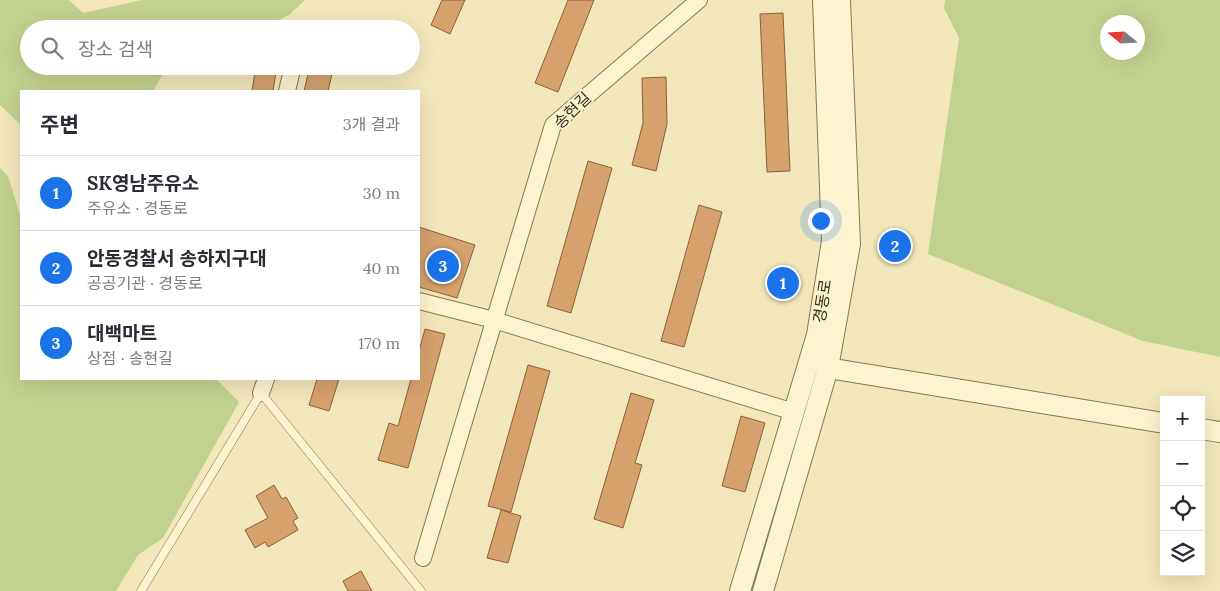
<!DOCTYPE html>
<html lang="ko">
<meta charset="utf-8">
<style>
body{margin:0;font-family:Lora,"Noto Sans KR",serif;background:#f7f7f7;color:#2b2b33}
.controls{position:absolute;right:15px;bottom:15px;display:grid;overflow:hidden;border-radius:0px;box-shadow:0 5px 20px #0002}
.controls button{width:45px;height:45px;display:grid;place-items:center;padding:0;border:0;border-bottom:1px solid #e1e1e2;background:#fff;color:#2b2b33;font:25px sans-serif}
.compass{position:absolute;left:1100px;top:15px;width:45px;height:45px;border-radius:50%;background:#fff;box-shadow:0 5px 20px #0002;rotate:288deg}
.you{position:absolute;left:820px;top:220px;width:18px;height:18px;margin:-12px;border:4px solid #fff;border-radius:50%;background:#1a73e8;box-shadow:0 0 0 8px #1a73e833}
.badge{display:grid;place-items:center;width:32px;height:32px;border-radius:50%;background:#1a73e8;color:#fff;font-size:16px;font-weight:700}
.pin{position:absolute;translate:-50% -50%;border:2px solid #fff;box-shadow:0 1px 5px #0006}
.list{margin:0;padding:0;list-style:none}
h2{display:flex;justify-content:space-between;align-items:center;height:65px;margin:0;padding:0 20px;font-size:21px}
h2 small{font-size:16px;font-weight:400;color:#7c7c81}
.list li{display:grid;grid-template-columns:32px 1fr auto;gap:15px;align-items:center;box-sizing:border-box;height:75px;padding:0 20px;border-top:1px solid #e1e1e2}
.list b{display:block;font-size:19px;white-space:nowrap}
.list p{margin:0;font-size:16px;white-space:nowrap;color:#7c7c81}
.list em{font-size:16px;font-style:normal;color:#7c7c81}
.icon{flex:none;width:28px;height:28px;fill:none;stroke:currentColor;stroke-width:2;stroke-linecap:round;stroke-linejoin:round}
.map{position:relative;flex:none;width:1220px;height:591px;overflow:hidden}
.search{position:absolute;background:#fff;box-shadow:0 5px 20px #0002;left:20px;top:20px;width:400px;height:55px;display:flex;align-items:center;gap:12px;box-sizing:border-box;padding:0 18px;border-radius:28px;color:#7c7c81;font-size:19px}
.panel{position:absolute;background:#fff;box-shadow:0 5px 20px #0002;left:20px;top:90px;width:400px;height:290px;border-radius:0px}
.map>svg:first-child{display:block}
.green{fill:#c3d18f;fill-rule:evenodd}
.building{fill:#d5a16d;stroke:#8d6137}
.lines{fill:none;stroke-linecap:round;stroke-linejoin:round}
.service-casing{stroke:#8b7653;stroke-width:9}
.minor-casing{stroke:#8b7653;stroke-width:18}
.tertiary-casing{stroke:#8b7653;stroke-width:22}
.service{stroke:#fcf3cf;stroke-width:8}
.minor{stroke:#fcf3cf;stroke-width:16}
.tertiary{stroke:#fcf3cf;stroke-width:20}
.labels{text-anchor:middle;stroke-width:4;stroke-linejoin:round;paint-order:stroke}
.street-label{font-size:16px;fill:#392c1a;stroke:#f9f0cc}
</style>
<div class="map">
<svg width="1220" height="591" viewBox="0 0 1220 591">
<rect width="100%" height="100%" fill="#f2e7bb"/>
<path class="green" d="M 0,0 L 69,0 L 83,13 L 142,0 L 305,0 L 289,15 L 258,29 L 29,29 L 29,66 L 174,66 L 165,70 L 153,91 L 21,91 L 21,125 L 0,105 Z
M 945,0 L 1220,0 L 1220,357 L 1143,341 L 928,254 L 959,38 L 944,8 ZM 1138,22 L 1138,52 L 1108,52 L 1108,22 Z
M 0,168 L 8,176 L 21,218 L 21,379 L 216,379 L 239,402 L 163,538 L 138,555 L 116,591 L 0,591 Z"/>
<path class="building" d="M 442,0 L 465,0 L 450,34 L 431,25 Z
M 568,0 L 594,0 L 558,92 L 535,83 Z
M 783,13 L 790,171 L 767,172 L 760,14 Z
M 256,66 L 277,66 L 273,91 L 252,91 Z
M 310,66 L 334,66 L 328,91 L 304,91 Z
M 666,77 L 667,124 L 656,171 L 632,165 L 643,123 L 642,78 Z
M 588,161 L 612,168 L 571,313 L 547,306 Z
M 699,205 L 722,212 L 684,347 L 661,341 Z
M 419,227 L 475,245 L 457,298 L 419,287 Z
M 425,329 L 445,334 L 408,468 L 378,460 L 389,423 L 398,426 L 411,379 L 419,379 L 419,351 Z
M 528,365 L 550,371 L 511,512 L 488,506 Z
M 317,379 L 339,379 L 329,411 L 309,405 Z
M 631,393 L 654,400 L 635,463 L 642,465 L 623,528 L 594,519 Z
M 741,416 L 765,423 L 745,492 L 722,486 Z
M 274,485 L 282,499 L 286,497 L 298,518 L 293,521 L 298,530 L 268,547 L 265,542 L 255,548 L 245,530 L 268,518 L 256,496 Z
M 501,510 L 521,516 L 508,563 L 487,558 Z
M 361,571 L 372,591 L 348,591 L 343,581 Z"/>
<g class="lines">
<defs>
<path id="service" d="M 141,591 L 261,393 L 421,591"/>
<path id="minor" d="M 287,91 L 293,66
M 419,301 L 494,320 L 794,412
M 261,393 L 266,379
M 423,558 L 553,125 L 699,0"/>
<path id="tertiary" d="M 828,368 L 1164,423
M 1201,429 L 1220,432
M 740,591 L 817,335 L 832,241 L 823,0
M 763,591 L 828,368 L 850,244 L 840,0"/>
</defs>
<use href="#service" class="service-casing"/>
<use href="#minor" class="minor-casing"/>
<use href="#tertiary" class="tertiary-casing"/>
<use href="#service" class="service"/>
<use href="#minor" class="minor"/>
<use href="#tertiary" class="tertiary"/>
</g>
<g class="labels">
<g class="street-label">
<text transform="translate(572 110) rotate(-44)" y="6">송현길</text>
<text transform="translate(822 301) rotate(-81)" y="6">경동로</text>
</g>
</g>
</svg>
<div class="controls">
<button>+</button>
<button>−</button>
<button><svg class="icon" aria-label="locate" viewBox="0 0 24 24"><circle cx="12" cy="12" r="6"/><path d="M12 2v4M12 18v4M2 12h4M18 12h4"/></svg></button>
<button><svg class="icon" aria-label="layers" viewBox="0 0 24 24"><path d="M12 4l9 5-9 5-9-5zM3 14l9 5 9-5"/></svg></button>
</div>
<svg class="compass" viewBox="-18 -18 36 36"><path d="M0-13l5 13h-10z" fill="#e53935"/><path d="M0 13l5-13h-10z" fill="#7c7c81"/></svg>
<div class="you"></div>
<div class="pin badge" style="left:783px;top:283px">1</div>
<div class="pin badge" style="left:895px;top:246px">2</div>
<div class="pin badge" style="left:443px;top:266px">3</div>
<div class="search"><svg class="icon" aria-label="search" viewBox="0 0 24 24"><circle cx="10" cy="10" r="6"/><path d="M15 15l6 6"/></svg>장소 검색</div>
<section class="panel">
<h2>주변<small>3개 결과</small></h2>
<ul class="list">
<li><span class="badge">1</span><div><b>SK영남주유소</b><p>주유소 · 경동로</p></div><em>30 m</em></li>
<li><span class="badge">2</span><div><b>안동경찰서 송하지구대</b><p>공공기관 · 경동로</p></div><em>40 m</em></li>
<li><span class="badge">3</span><div><b>대백마트</b><p>상점 · 송현길</p></div><em>170 m</em></li>
</ul>
</section>
</div>
